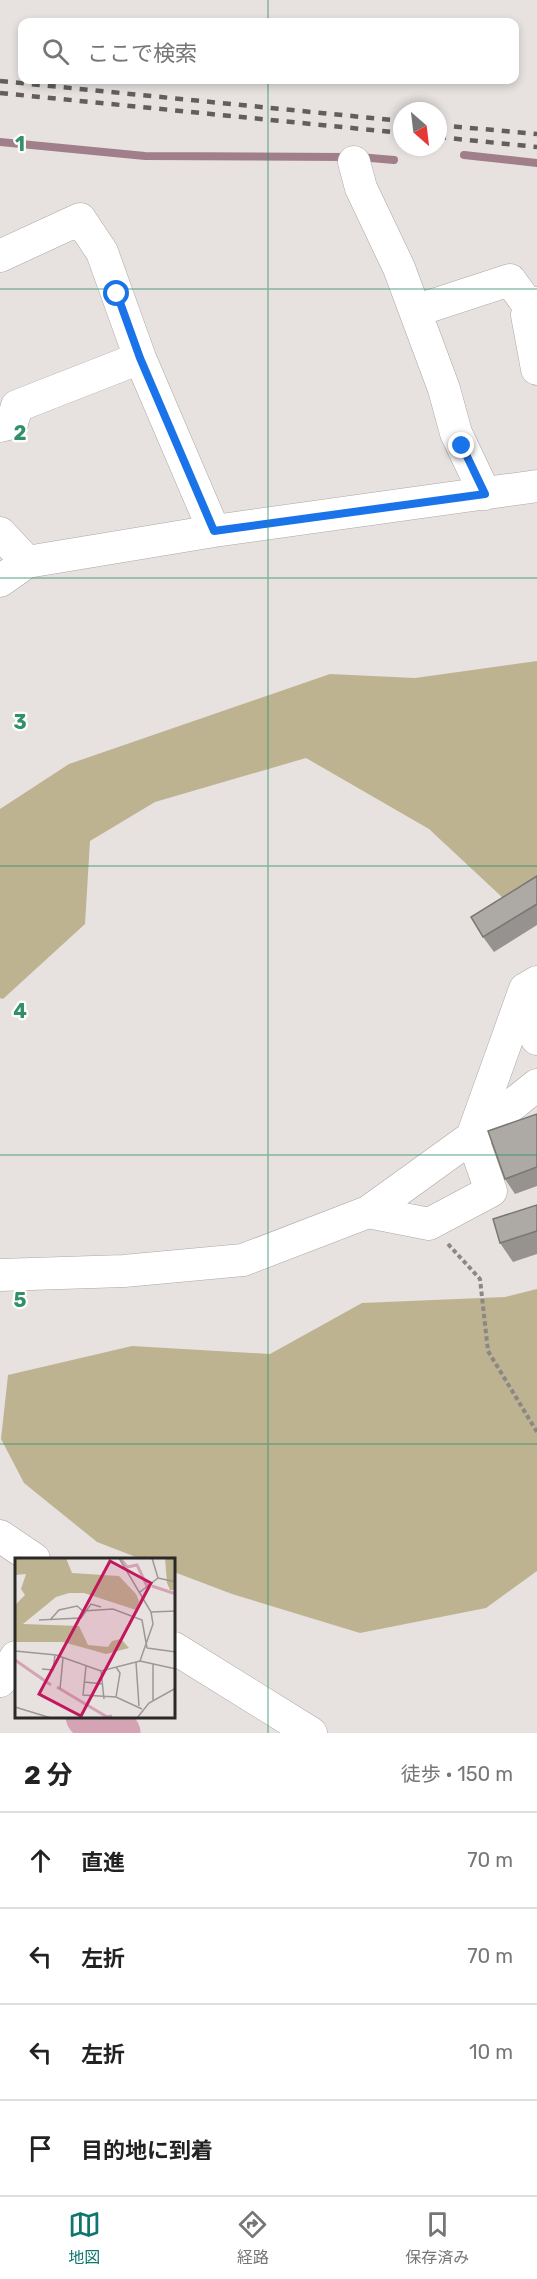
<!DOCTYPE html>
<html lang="ja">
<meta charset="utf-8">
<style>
body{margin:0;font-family:Rubik,"Noto Sans JP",sans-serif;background:#f2f2f2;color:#222}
.compass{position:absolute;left:393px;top:102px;width:54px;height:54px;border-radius:50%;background:#fff;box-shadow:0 3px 9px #0003;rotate:152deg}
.stop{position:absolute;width:18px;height:18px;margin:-14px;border:4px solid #1a73e8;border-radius:50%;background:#fff}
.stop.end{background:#1a73e8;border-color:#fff;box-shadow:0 2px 6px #0008}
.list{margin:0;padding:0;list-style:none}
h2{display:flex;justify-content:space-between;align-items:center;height:78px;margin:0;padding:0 24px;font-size:26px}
h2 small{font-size:20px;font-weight:400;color:#767676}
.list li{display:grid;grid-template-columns:39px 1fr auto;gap:18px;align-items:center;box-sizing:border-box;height:96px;padding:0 24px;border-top:2px solid #e0e0e0}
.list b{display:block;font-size:22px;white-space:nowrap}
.list em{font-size:20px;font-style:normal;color:#767676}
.icon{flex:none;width:33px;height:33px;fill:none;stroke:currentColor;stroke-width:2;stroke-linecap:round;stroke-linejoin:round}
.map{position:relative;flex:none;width:537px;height:1733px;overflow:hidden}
.search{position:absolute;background:#fff;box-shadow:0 3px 9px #0003;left:18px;right:18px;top:18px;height:66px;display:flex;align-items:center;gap:15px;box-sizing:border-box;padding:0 21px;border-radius:12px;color:#767676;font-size:22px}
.sheet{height:462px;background:#fff}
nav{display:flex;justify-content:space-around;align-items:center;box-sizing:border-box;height:84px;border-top:2px solid #e0e0e0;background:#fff;font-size:16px;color:#767676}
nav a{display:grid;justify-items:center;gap:3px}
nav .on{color:#0f766e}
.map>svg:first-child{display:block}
.green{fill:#beb391}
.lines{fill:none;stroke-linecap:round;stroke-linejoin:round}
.stream{stroke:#a17f8a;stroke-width:8}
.river{stroke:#d4a4b4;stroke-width:45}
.minor-casing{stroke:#aba6a4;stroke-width:33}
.path{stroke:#8b8786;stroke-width:4;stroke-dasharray:4.5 3;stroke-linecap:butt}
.minor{stroke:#fff;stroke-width:32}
.rail{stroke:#615e5d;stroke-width:4.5;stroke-dasharray:8 8;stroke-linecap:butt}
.wall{fill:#95928f}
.building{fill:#adaaa6;stroke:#797774;stroke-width:1.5}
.route{stroke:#1a73e8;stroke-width:8}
.grid{fill:none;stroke:#309068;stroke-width:1.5;stroke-opacity:0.55}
.inset-river{fill:none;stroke:#d4a4b4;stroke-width:3}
.inset-road{fill:none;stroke:#9c9896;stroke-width:1.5}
.view{fill:#c2185b;fill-opacity:0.15;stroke:#c2185b;stroke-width:3}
.inset-edge{fill:none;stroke:#2b2928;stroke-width:3}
.grid-label{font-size:20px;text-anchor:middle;font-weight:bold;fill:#309068;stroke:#fff;stroke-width:4.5;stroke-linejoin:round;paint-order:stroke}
</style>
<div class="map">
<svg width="537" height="1733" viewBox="0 0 537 1733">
<rect width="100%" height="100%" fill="#e7e2e0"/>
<path class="green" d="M 537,661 L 537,879 L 504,899 L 429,829 L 306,758 L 155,802 L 90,841 L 85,924 L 3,999 L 0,998 L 0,809 L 69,764 L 330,674 L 415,678 Z
M 537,1289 L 537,1571 L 486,1608 L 360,1633 L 232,1594 L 174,1572 L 174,1559 L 141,1559 L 97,1542 L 24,1483 L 1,1439 L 8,1375 L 132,1346 L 270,1354 L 362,1303 L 505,1297 Z"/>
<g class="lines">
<path class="stream" d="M 0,142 L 145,156 L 347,157
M 464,155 L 537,163
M 359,157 L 394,160"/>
<path class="river" d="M 88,1716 L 118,1733"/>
<defs>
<path id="minor" d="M 354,162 L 361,188 L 399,268 L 444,389 L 456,433 L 485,494
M 0,256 L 80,219 L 102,252 L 140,358 L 214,531
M 537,303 L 527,315 L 537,369
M 415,311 L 510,280 L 531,309
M 0,426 L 12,423 L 17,406 L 140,358
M 0,533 L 27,562
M 0,581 L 27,562 L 214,531 L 537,486
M 525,989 L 537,1039
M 368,1212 L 429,1224 L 491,1191 L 472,1137 L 525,989 L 537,982
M 0,1275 L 124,1271 L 243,1260 L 368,1212 L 472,1137 L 537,1085
M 0,1536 L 34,1559
M 174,1648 L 311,1733
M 0,1681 L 16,1657"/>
</defs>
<use href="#minor" class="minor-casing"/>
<path class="path" d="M 448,1244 L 480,1279 L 488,1351 L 537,1432"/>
<use href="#minor" class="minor"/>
<path class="rail" d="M 0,81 L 402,121
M 0,93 L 402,133
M 438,125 L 537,134
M 438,137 L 537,147"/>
</g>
<path class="wall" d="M 537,876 L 537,925 L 494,952 L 483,937 Z
M 537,1114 L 537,1186 L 515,1194 L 505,1179 Z
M 537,1205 L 537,1254 L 513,1262 L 500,1243 Z"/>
<path class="building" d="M 537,876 L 537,904 L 483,937 L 471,917 Z
M 537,1114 L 537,1167 L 505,1179 L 488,1131 Z
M 537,1205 L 537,1231 L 500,1243 L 493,1219 Z"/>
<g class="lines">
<path class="route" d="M 117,294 L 140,358 L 214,531 L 485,494 L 462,446"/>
</g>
<path class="grid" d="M 268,0 L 268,22M 268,80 L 268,1733M 0,289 L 537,289M 0,578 L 537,578M 0,866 L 537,866M 0,1155 L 537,1155M 0,1444 L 537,1444"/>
<g transform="translate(15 1558)">
<rect width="160" height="160" fill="#e7e2e0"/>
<path d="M 0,0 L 51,0 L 57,15 L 104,18 L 121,36 L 124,43 L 121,52 L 69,35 L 54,35 L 41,39 L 8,66 L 64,68 L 73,87 L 93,89 L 97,83 L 106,81 L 114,90 L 91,96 L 48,84 L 0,84 L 0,47 L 10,37 L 6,31 L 11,16 L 0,17 ZM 150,0 L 160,0 L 160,32 L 155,32 L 152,25 Z" fill="#beb391"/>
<path class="inset-river" d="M 105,0 L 112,9 L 122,7 L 132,28M 137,28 L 161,36M 0,102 L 36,127M 42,129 L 92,159 L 97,158"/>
<path class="inset-road" d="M 104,0 L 136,54 L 138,66 L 125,103M 143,20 L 161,24M 125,34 L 143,20 L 137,0M 136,54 L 161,53M 24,62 L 66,60 L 76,46 L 86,49M 35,62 L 44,52 L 62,48 L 68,53 L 98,51 L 127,62 L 132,90M 132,90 L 161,94M 0,93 L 41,97 L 86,113 L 125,103 L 161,111M 121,104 L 124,148M 71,108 L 68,137 L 101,139 L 127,151M 27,111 L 38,112 L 40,97M 86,113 L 89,141M 69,124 L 88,126M 45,131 L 48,100M 101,139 L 105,115 L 101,109M 138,142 L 138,106M 0,149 L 36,160M 122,160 L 134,145 L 161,130"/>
<path class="view" d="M 95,3 L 136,25 L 66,158 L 24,136 Z"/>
<rect width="160" height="160" class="inset-edge"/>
</g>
<g class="grid-label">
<text x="20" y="151">1</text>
<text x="20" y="440">2</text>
<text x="20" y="729">3</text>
<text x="20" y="1018">4</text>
<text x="20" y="1307">5</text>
</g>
</svg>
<svg class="compass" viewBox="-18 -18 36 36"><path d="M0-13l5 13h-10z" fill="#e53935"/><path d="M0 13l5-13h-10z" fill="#767676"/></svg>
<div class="stop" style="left:117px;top:294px"></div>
<div class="stop end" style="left:462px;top:446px"></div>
<div class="search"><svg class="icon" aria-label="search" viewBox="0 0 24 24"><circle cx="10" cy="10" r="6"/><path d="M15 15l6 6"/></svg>ここで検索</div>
</div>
<section class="sheet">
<h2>2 分<small>徒歩 · 150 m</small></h2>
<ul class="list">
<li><svg class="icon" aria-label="ahead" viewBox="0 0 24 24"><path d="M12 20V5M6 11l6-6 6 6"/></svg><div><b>直進</b></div><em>70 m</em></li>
<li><svg class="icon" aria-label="left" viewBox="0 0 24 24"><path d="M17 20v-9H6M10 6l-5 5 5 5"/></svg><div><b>左折</b></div><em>70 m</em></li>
<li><svg class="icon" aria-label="left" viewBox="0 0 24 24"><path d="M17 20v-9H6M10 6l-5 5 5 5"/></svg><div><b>左折</b></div><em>10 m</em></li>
<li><svg class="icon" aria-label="arrive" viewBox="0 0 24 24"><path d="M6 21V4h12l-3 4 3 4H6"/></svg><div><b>目的地に到着</b></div></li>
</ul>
</section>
<nav>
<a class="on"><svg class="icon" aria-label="map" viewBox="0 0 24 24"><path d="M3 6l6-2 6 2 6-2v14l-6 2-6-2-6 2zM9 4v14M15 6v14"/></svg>地図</a>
<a><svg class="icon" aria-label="directions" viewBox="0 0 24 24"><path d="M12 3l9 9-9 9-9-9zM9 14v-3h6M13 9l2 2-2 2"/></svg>経路</a>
<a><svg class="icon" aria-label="saved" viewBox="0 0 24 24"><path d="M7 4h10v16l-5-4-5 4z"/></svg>保存済み</a>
</nav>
